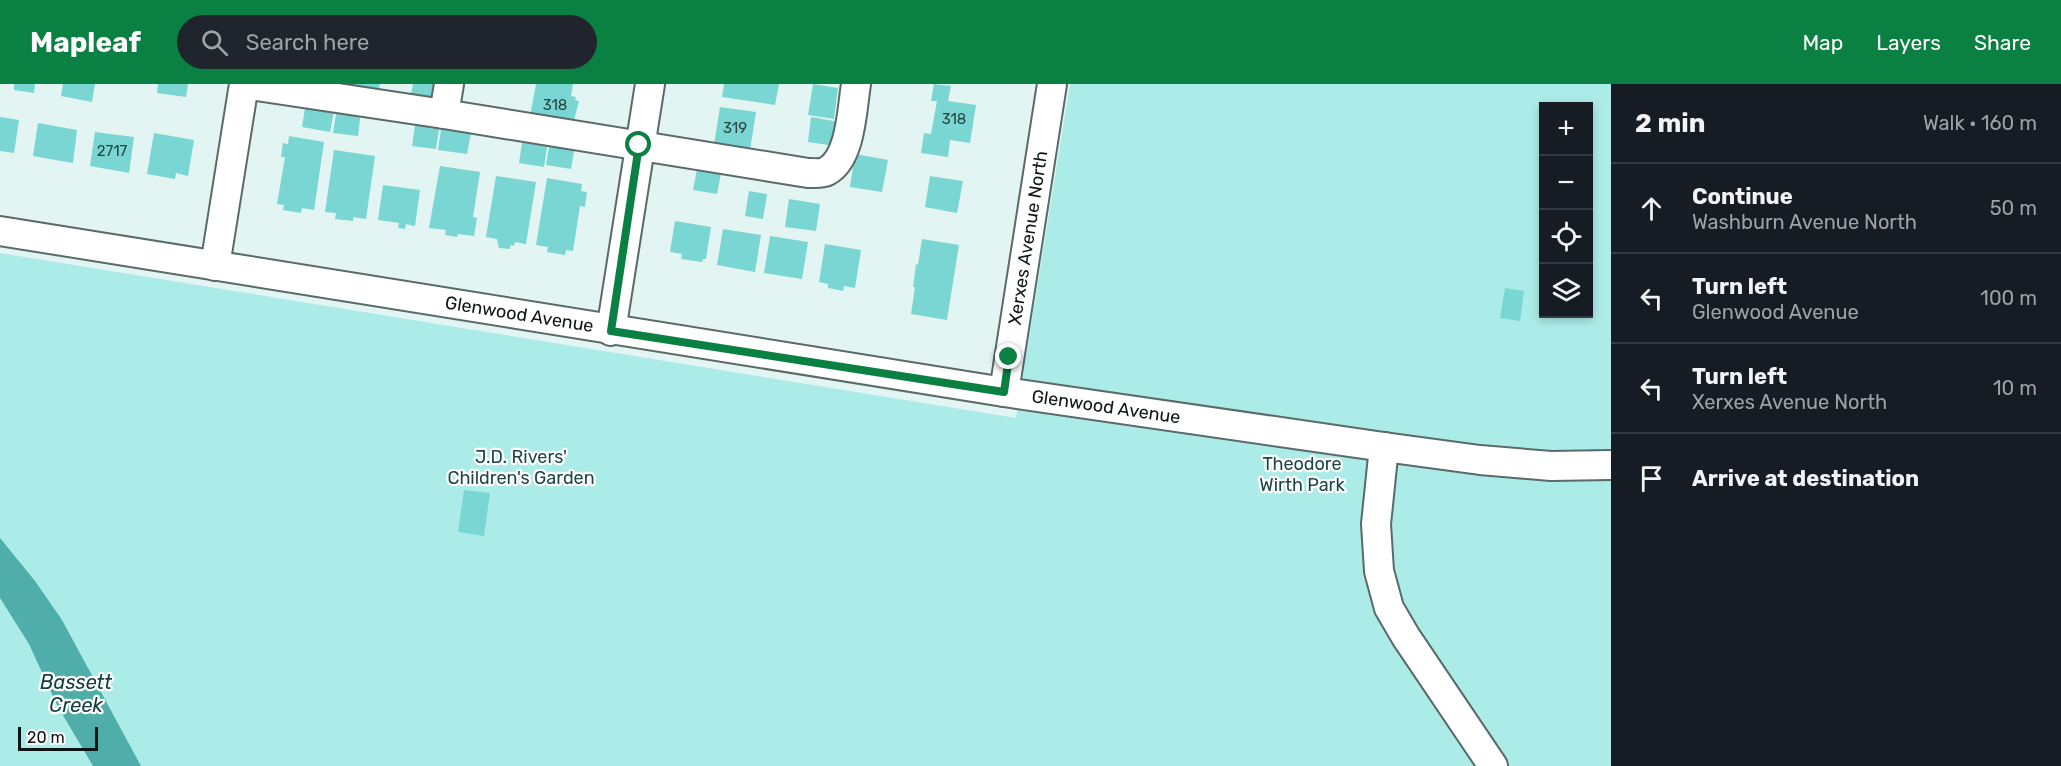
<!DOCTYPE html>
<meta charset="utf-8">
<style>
body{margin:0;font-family:Rubik,sans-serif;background:#20242c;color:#f1f3f6}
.controls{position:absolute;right:18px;top:18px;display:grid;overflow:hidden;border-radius:0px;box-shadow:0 3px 9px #0003}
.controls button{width:54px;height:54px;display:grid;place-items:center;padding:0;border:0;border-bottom:2px solid #363941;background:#171b24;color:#f1f3f6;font:30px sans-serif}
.scale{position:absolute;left:18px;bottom:15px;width:80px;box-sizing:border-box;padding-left:6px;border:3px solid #0e1515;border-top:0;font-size:16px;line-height:21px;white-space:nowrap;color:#0e1515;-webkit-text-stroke:4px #fff;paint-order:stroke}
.stop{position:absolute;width:18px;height:18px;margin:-14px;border:4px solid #0b8043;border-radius:50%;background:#fff}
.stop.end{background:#0b8043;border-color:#fff;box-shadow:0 2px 6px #0008}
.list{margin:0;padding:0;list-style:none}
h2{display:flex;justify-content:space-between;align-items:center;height:78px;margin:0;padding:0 24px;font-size:26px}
h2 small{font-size:20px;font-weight:400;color:#9ea1a6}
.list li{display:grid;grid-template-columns:39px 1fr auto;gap:18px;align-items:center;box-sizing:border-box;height:90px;padding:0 24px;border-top:2px solid #363941}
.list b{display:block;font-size:22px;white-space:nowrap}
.list p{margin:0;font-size:20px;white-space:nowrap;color:#9ea1a6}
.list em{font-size:20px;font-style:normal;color:#9ea1a6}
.icon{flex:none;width:33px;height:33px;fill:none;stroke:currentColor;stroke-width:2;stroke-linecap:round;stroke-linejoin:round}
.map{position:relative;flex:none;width:1611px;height:682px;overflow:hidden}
header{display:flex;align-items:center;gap:36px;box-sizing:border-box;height:84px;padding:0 30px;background:#0b8043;color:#fff}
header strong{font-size:28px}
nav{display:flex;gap:33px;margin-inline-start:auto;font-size:21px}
.search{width:420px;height:54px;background:#20242c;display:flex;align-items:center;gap:15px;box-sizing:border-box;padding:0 21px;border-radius:33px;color:#9ea1a6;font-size:22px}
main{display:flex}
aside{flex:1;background:#171b24}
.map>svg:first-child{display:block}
.green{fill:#acece8;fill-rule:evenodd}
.water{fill:#4fadaa}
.building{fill:#79d6d2}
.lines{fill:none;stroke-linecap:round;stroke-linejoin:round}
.minor-casing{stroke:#596a69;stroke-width:32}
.minor{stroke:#fff;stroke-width:28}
.route{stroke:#0b8043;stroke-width:8}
.labels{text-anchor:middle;stroke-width:4.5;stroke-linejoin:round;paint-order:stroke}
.number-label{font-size:15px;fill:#294544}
.street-label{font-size:18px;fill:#0e1515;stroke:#fff}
.park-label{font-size:18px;fill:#1c4745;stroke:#fff}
.water-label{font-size:20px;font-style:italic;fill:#113d3c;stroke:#fff}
</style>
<header>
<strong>Mapleaf</strong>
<div class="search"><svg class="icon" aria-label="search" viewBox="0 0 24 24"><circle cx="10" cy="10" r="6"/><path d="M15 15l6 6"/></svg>Search here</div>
<nav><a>Map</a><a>Layers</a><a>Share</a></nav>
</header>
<main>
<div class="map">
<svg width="1611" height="682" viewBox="0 0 1611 682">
<rect width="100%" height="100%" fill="#e2f5f3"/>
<path class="green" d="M 1070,0 L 1611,0 L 1611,682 L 0,682 L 0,169 L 1016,334 ZM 1544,22 L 1588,22 L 1588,230 L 1544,230 Z"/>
<path class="water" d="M 0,454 L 35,497 L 62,536 L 141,682 L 93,682 L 57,621 L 29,560 L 0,514 Z"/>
<path class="building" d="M 14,0 L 35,0 L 34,9 L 14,6 Z
M 63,0 L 95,0 L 92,18 L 61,12 Z
M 158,0 L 188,0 L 186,13 L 157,9 Z
M 327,0 L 380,0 L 378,10 Z
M 413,0 L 438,0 L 436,11 L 428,18 L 410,15 Z
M 536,0 L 573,0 L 571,12 L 576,13 L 575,16 L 579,17 L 573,40 L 530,32 Z
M 724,0 L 779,0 L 775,21 L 722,13 Z
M 813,0 L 838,4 L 834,35 L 808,31 Z
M 934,0 L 951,2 L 948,17 L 976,21 L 970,59 L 950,56 L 948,73 L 921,69 L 924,49 L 931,50 L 937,17 L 931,17 Z
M 306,18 L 335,22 L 330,48 L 302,43 Z
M 337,23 L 361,27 L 358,52 L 333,49 Z
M 720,23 L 756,28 L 750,66 L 714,61 Z
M 0,33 L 19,36 L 14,69 L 0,67 Z
M 811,33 L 839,38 L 835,62 L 808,58 Z
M 416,34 L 440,38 L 436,65 L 412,62 Z
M 38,39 L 77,46 L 73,79 L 33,72 Z
M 442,39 L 472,44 L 467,70 L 438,66 Z
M 95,48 L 134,53 L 129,89 L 90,82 Z
M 154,49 L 194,56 L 188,92 L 176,89 L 175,95 L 147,90 Z
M 289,52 L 324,58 L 314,126 L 302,124 L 301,129 L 283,126 L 284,121 L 277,120 L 285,73 L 281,73 L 283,59 L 288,60 Z
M 523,53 L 548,57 L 544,83 L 519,79 Z
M 550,57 L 575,61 L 571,85 L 546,81 Z
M 334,66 L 375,72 L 366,135 L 353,133 L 353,137 L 335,135 L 336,129 L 325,128 Z
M 855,70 L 888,76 L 882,108 L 850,103 Z
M 698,80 L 722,84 L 717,110 L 693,106 Z
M 440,82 L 480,88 L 473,133 L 477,134 L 474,152 L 458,150 L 457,153 L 445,151 L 446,146 L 429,144 Z
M 496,92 L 536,98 L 526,160 L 515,158 L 514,162 L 510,161 L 510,165 L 499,164 L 497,155 L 486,153 Z
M 930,92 L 963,97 L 957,129 L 925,123 Z
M 547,94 L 582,100 L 581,107 L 587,108 L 585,123 L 580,122 L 573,167 L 566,166 L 565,171 L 547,168 L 548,163 L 536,161 Z
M 383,101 L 420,106 L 415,142 L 406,140 L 405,145 L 398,144 L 399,139 L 378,136 Z
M 749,107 L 767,110 L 763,135 L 745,132 Z
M 789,115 L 820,120 L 816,147 L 785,143 Z
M 675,137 L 711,143 L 706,175 L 703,175 L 702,178 L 681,175 L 682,170 L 670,168 Z
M 723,145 L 761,151 L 755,188 L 717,181 Z
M 770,152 L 808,158 L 802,195 L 764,189 Z
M 922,155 L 959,161 L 947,236 L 911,230 L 915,203 L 913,203 L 916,180 L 918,181 Z
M 825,160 L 861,166 L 855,204 L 844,202 L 843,207 L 828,204 L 828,200 L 819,198 Z
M 1505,204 L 1524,207 L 1520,237 L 1500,234 Z
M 464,406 L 490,409 L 484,452 L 458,448 Z"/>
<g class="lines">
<defs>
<g id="minor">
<path d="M 244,0 L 444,30 L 808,89 C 814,89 822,90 827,87 C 851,74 852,25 856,0"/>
<path d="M 444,30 L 449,0"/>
<path id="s1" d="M 0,147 L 1004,308 L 1384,363 L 1480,376 L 1551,382 L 1611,381"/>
<path d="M 215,182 L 244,0"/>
<path d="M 611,247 L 650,0"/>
<path id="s2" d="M 1004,308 L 1052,0"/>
<path d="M 1384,363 L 1376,440 L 1379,487 L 1389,524 L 1406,553 L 1493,682"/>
</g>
</defs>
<use href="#minor" class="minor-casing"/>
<use href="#minor" class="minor"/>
</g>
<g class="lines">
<path class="route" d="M 639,61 L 611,247 L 1004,308 L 1009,273"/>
</g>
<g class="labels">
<g class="number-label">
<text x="555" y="26">318</text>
<text x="954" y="40">318</text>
<text x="735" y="49">319</text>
<text x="112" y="72">2717</text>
</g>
<g class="street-label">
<text dy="6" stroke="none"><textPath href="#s2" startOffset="156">Xerxes Avenue North</textPath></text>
<text dy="6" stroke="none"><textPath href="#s1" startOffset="526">Glenwood Avenue</textPath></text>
<text dy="6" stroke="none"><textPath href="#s1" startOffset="1120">Glenwood Avenue</textPath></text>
</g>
<g class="park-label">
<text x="521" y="379">J.D. Rivers'<tspan x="521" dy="21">Children's Garden</tspan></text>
<text x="1302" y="386">Theodore<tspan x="1302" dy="21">Wirth Park</tspan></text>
</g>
<g class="water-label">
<text x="76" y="605">Bassett<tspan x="76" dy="23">Creek</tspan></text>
</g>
</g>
</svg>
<div class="controls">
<button>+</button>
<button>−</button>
<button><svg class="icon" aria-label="locate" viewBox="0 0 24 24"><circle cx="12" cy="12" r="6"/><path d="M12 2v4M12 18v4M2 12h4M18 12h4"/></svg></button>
<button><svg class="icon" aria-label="layers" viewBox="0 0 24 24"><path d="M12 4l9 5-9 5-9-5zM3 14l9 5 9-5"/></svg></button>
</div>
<div class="scale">20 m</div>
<div class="stop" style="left:639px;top:61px"></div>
<div class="stop end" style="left:1009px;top:273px"></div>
</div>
<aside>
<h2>2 min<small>Walk · 160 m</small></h2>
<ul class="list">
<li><svg class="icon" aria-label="ahead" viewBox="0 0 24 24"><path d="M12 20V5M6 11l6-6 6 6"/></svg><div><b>Continue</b><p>Washburn Avenue North</p></div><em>50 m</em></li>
<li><svg class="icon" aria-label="left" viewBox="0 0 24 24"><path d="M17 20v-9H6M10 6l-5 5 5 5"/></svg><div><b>Turn left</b><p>Glenwood Avenue</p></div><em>100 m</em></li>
<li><svg class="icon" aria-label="left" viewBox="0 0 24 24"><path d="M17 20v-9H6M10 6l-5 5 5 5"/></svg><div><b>Turn left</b><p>Xerxes Avenue North</p></div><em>10 m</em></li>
<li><svg class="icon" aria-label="arrive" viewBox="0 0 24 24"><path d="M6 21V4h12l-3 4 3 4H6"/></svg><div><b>Arrive at destination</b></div></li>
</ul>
</aside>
</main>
